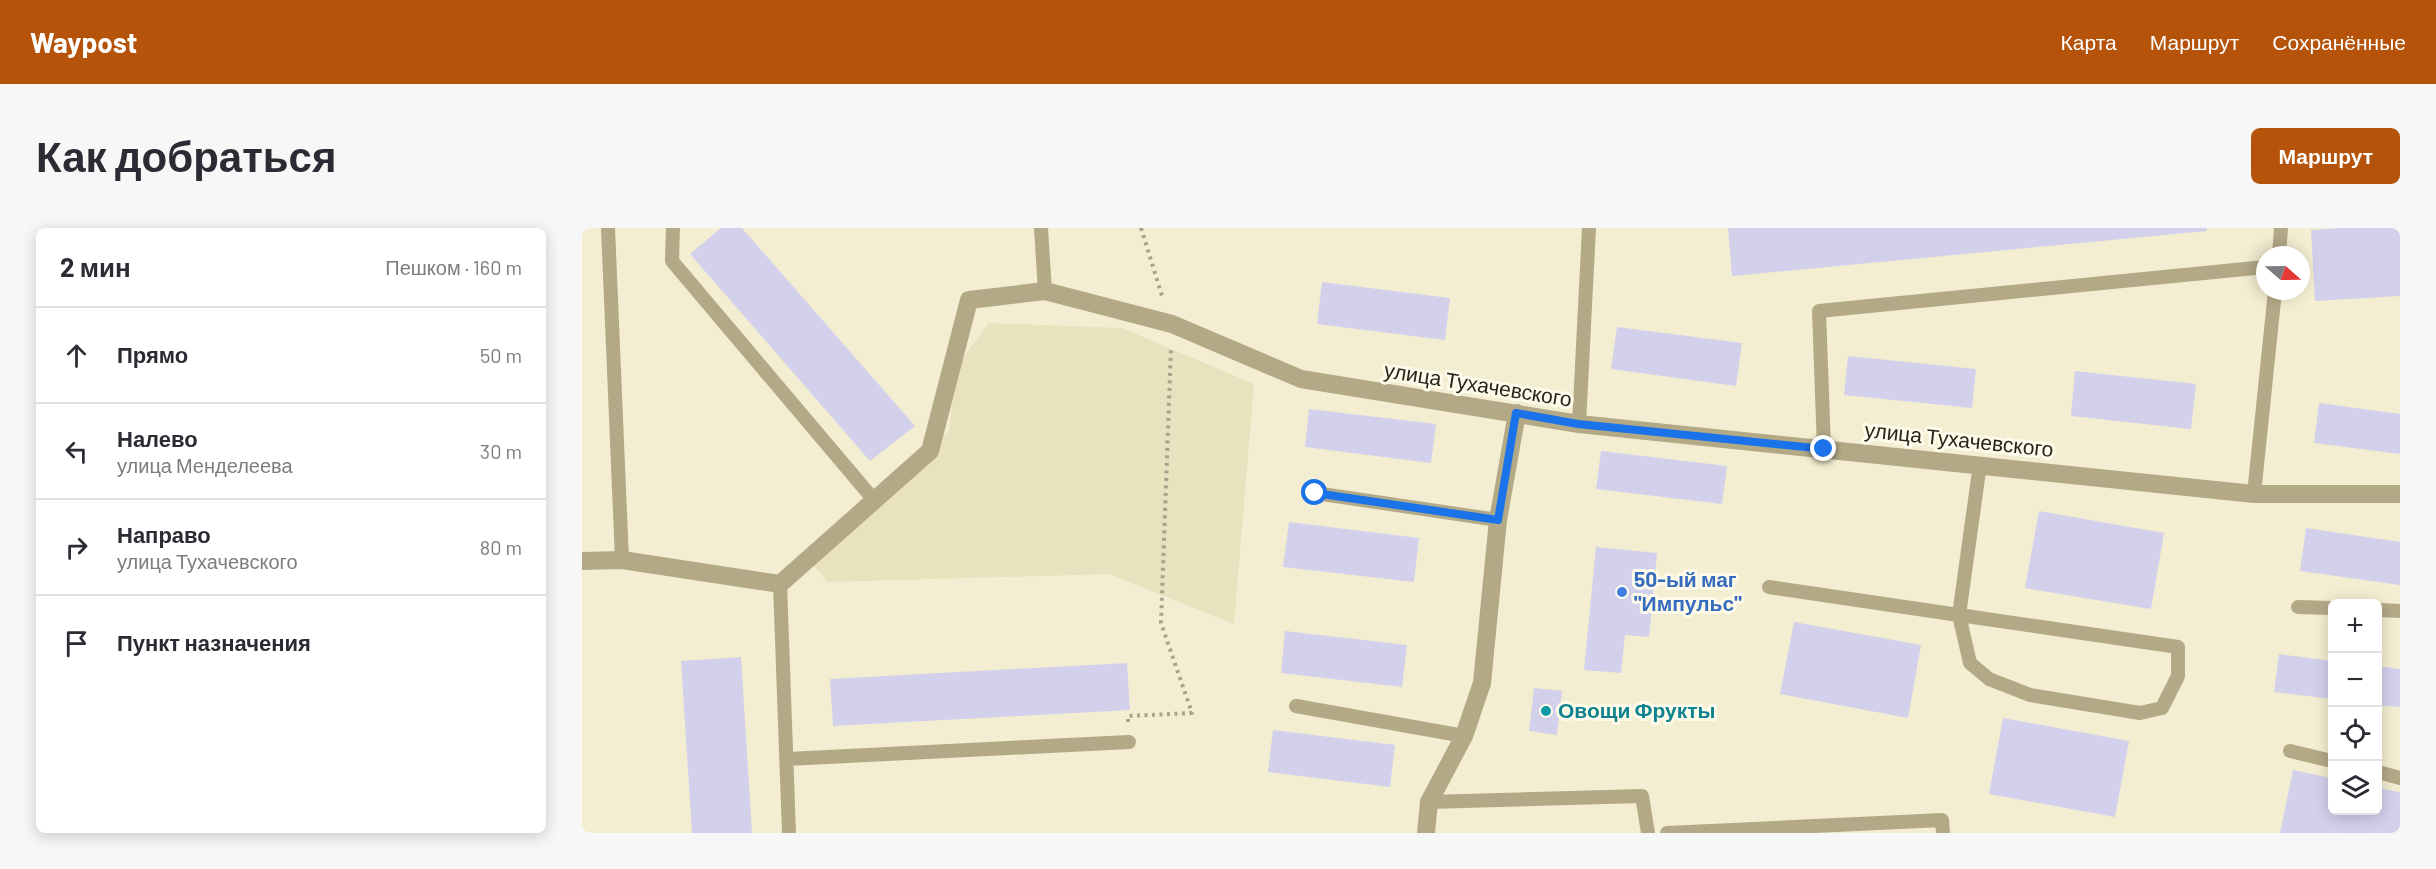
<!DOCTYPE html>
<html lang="ru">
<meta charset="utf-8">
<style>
body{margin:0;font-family:Barlow,sans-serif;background:#f7f7f7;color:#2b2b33}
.controls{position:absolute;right:18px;bottom:18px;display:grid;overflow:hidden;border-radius:9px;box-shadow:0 3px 15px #0003}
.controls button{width:54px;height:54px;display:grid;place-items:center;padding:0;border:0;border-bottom:2px solid #e1e1e2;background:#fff;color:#2b2b33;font:30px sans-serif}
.compass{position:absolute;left:1674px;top:18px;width:54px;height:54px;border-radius:50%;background:#fff;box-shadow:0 3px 15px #0003;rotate:110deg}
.stop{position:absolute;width:18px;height:18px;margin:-14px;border:4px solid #1a73e8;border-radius:50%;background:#fff}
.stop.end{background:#1a73e8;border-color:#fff;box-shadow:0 2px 6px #0008}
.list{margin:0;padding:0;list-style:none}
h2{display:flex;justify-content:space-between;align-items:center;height:78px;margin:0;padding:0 24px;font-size:26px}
h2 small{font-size:20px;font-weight:400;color:#7c7c81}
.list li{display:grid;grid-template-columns:39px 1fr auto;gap:18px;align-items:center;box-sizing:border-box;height:96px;padding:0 24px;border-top:2px solid #e1e1e2}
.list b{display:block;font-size:22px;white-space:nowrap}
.list p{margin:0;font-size:20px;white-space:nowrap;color:#7c7c81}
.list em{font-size:20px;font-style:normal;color:#7c7c81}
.icon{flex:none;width:33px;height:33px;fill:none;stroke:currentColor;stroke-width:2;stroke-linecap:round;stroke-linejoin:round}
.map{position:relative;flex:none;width:1818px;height:605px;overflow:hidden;border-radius:9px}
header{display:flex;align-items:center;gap:36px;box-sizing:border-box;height:84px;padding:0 30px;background:#b45309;color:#fff}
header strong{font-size:28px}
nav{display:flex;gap:33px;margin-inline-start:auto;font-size:21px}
.intro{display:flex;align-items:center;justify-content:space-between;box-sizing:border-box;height:144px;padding:0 36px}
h1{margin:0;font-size:42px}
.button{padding:15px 27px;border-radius:9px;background:#b45309;color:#fff;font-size:21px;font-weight:700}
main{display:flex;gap:36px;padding:0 36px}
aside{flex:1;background:#fff;border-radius:9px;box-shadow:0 3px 15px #0003}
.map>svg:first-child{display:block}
.built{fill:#e8e2be}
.building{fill:#d3d0ec}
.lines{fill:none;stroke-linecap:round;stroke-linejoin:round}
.path{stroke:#a6a28c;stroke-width:4;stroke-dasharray:3 4.5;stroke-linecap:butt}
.service{stroke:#b4a987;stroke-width:14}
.minor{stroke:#b4a987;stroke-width:18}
.route{stroke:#1a73e8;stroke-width:8}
.shop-dot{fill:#3f7fe0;stroke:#fefbea;stroke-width:2}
.culture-dot{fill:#0f9aa8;stroke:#fefbea;stroke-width:2}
.labels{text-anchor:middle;stroke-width:6;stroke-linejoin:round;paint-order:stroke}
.street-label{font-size:21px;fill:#28261b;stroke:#fefbea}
.shop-label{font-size:21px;font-weight:bold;fill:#366cbe;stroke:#fefbea;text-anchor:start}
.culture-label{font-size:21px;font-weight:bold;fill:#0d838f;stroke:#fefbea;text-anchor:start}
</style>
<header>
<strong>Waypost</strong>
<nav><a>Карта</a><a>Маршрут</a><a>Сохранённые</a></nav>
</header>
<div class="intro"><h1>Как добраться</h1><a class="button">Маршрут</a></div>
<main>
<aside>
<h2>2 мин<small>Пешком · 160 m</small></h2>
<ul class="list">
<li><svg class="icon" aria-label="ahead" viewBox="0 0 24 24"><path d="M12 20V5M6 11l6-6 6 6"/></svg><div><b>Прямо</b></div><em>50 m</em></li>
<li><svg class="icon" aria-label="left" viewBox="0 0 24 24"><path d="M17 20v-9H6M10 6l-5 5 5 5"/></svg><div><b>Налево</b><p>улица Менделеева</p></div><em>30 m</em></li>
<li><svg class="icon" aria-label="right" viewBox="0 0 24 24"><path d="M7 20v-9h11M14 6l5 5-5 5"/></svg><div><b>Направо</b><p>улица Тухачевского</p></div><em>80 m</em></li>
<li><svg class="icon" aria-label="arrive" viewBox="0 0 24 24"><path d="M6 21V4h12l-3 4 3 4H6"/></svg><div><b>Пункт назначения</b></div></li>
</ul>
</aside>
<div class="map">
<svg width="1818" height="605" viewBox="0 0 1818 605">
<rect width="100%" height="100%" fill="#f3eed1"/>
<path class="built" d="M 407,95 L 540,100 L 672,156 L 652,396 L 527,346 L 246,354 L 225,330 L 367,203 L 374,139 Z"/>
<path class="building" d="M 139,0 L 160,0 L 333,198 L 288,233 L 108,26 Z
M 1146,0 L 1624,0 L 1625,3 L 1150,48 Z
M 1758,0 L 1818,0 L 1818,68 L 1733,73 L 1729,2 Z
M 740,54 L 868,70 L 863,112 L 735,96 Z
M 1035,99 L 1160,115 L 1154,158 L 1029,141 Z
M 1266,128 L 1394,141 L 1390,180 L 1262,167 Z
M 1493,143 L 1614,156 L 1609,201 L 1489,188 Z
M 1737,175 L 1818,186 L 1818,226 L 1732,215 Z
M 727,181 L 854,196 L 849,235 L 723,219 Z
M 1019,223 L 1145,238 L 1140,276 L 1014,261 Z
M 1457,283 L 1582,305 L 1569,381 L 1443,360 Z
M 707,294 L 837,310 L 832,354 L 701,339 Z
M 1724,300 L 1818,314 L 1818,357 L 1718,343 Z
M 1014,319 L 1075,325 L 1067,409 L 1043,407 L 1039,445 L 1002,442 Z
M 1212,394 L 1339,417 L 1326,490 L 1198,466 Z
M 703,403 L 825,417 L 820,459 L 699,445 Z
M 1697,426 L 1750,433 L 1750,471 L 1692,464 Z
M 159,429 L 170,605 L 110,605 L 99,433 Z
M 545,435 L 548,482 L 251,498 L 248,451 Z
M 1796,438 L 1818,441 L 1818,479 L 1796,477 Z
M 952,460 L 980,463 L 975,507 L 947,503 Z
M 1421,490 L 1547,513 L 1533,589 L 1407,566 Z
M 691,502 L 813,517 L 808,559 L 686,544 Z
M 1711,542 L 1750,550 L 1750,582 L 1796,582 L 1796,560 L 1818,564 L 1818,605 L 1698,605 Z"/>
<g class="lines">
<path class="path" d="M 559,0 L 581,71
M 546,494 L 546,488 L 610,485 L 579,395 L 589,119"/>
<path class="service" d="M 26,0 L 40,332
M 91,0 L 90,33 L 292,272
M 459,0 L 463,63
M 1697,27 L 1699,0
M 997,196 L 1007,0
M 1242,221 L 1237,83 L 1683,39
M 733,265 L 916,292
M 1672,266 L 1693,63
M 198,356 L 207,605
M 1187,359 L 1377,387 L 1398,236
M 1716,379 L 1750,380
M 1796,382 L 1818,383
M 1377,387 L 1596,419 L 1596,448 L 1580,480 L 1558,485 L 1448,467 L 1407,451 L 1388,435 Z
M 714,478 L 882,508
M 1708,523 L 1750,533
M 205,531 L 547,514
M 1796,544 L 1818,550
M 847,574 L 1060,568 L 1066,605
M 1085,605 L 1360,592 L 1361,605"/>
<path class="minor" d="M 0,333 L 40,332 L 198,356 L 348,223 L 387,72 L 463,63 L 590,96 L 719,151 L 997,196 L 1672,266 L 1818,266
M 844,605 L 847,574 L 882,508 L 900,455 L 916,292 L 935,185"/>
</g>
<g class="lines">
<path class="route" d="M 733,265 L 916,292 L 934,185 L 996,196 L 1242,221"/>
</g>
<circle class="shop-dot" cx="1040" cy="364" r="6"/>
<circle class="culture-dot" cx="964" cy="483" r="6"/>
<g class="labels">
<g class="street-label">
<text transform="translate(896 157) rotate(9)" y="7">улица Тухачевского</text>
<text transform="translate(1377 212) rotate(6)" y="7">улица Тухачевского</text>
</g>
<g class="shop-label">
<text x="1052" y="359">50-ый маг<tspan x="1052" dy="24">"Импульс"</tspan></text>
</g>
<g class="culture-label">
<text x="976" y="490">Овощи Фрукты</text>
</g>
</g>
</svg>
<div class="controls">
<button>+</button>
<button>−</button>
<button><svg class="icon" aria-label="locate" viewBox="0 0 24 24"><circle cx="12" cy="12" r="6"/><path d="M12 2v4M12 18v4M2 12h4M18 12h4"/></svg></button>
<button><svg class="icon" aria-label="layers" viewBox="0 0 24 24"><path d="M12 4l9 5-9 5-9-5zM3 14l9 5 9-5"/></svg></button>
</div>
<svg class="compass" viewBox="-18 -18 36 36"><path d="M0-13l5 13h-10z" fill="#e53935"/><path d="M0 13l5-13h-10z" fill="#7c7c81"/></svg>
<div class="stop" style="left:733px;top:265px"></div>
<div class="stop end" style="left:1242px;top:221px"></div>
</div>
</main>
